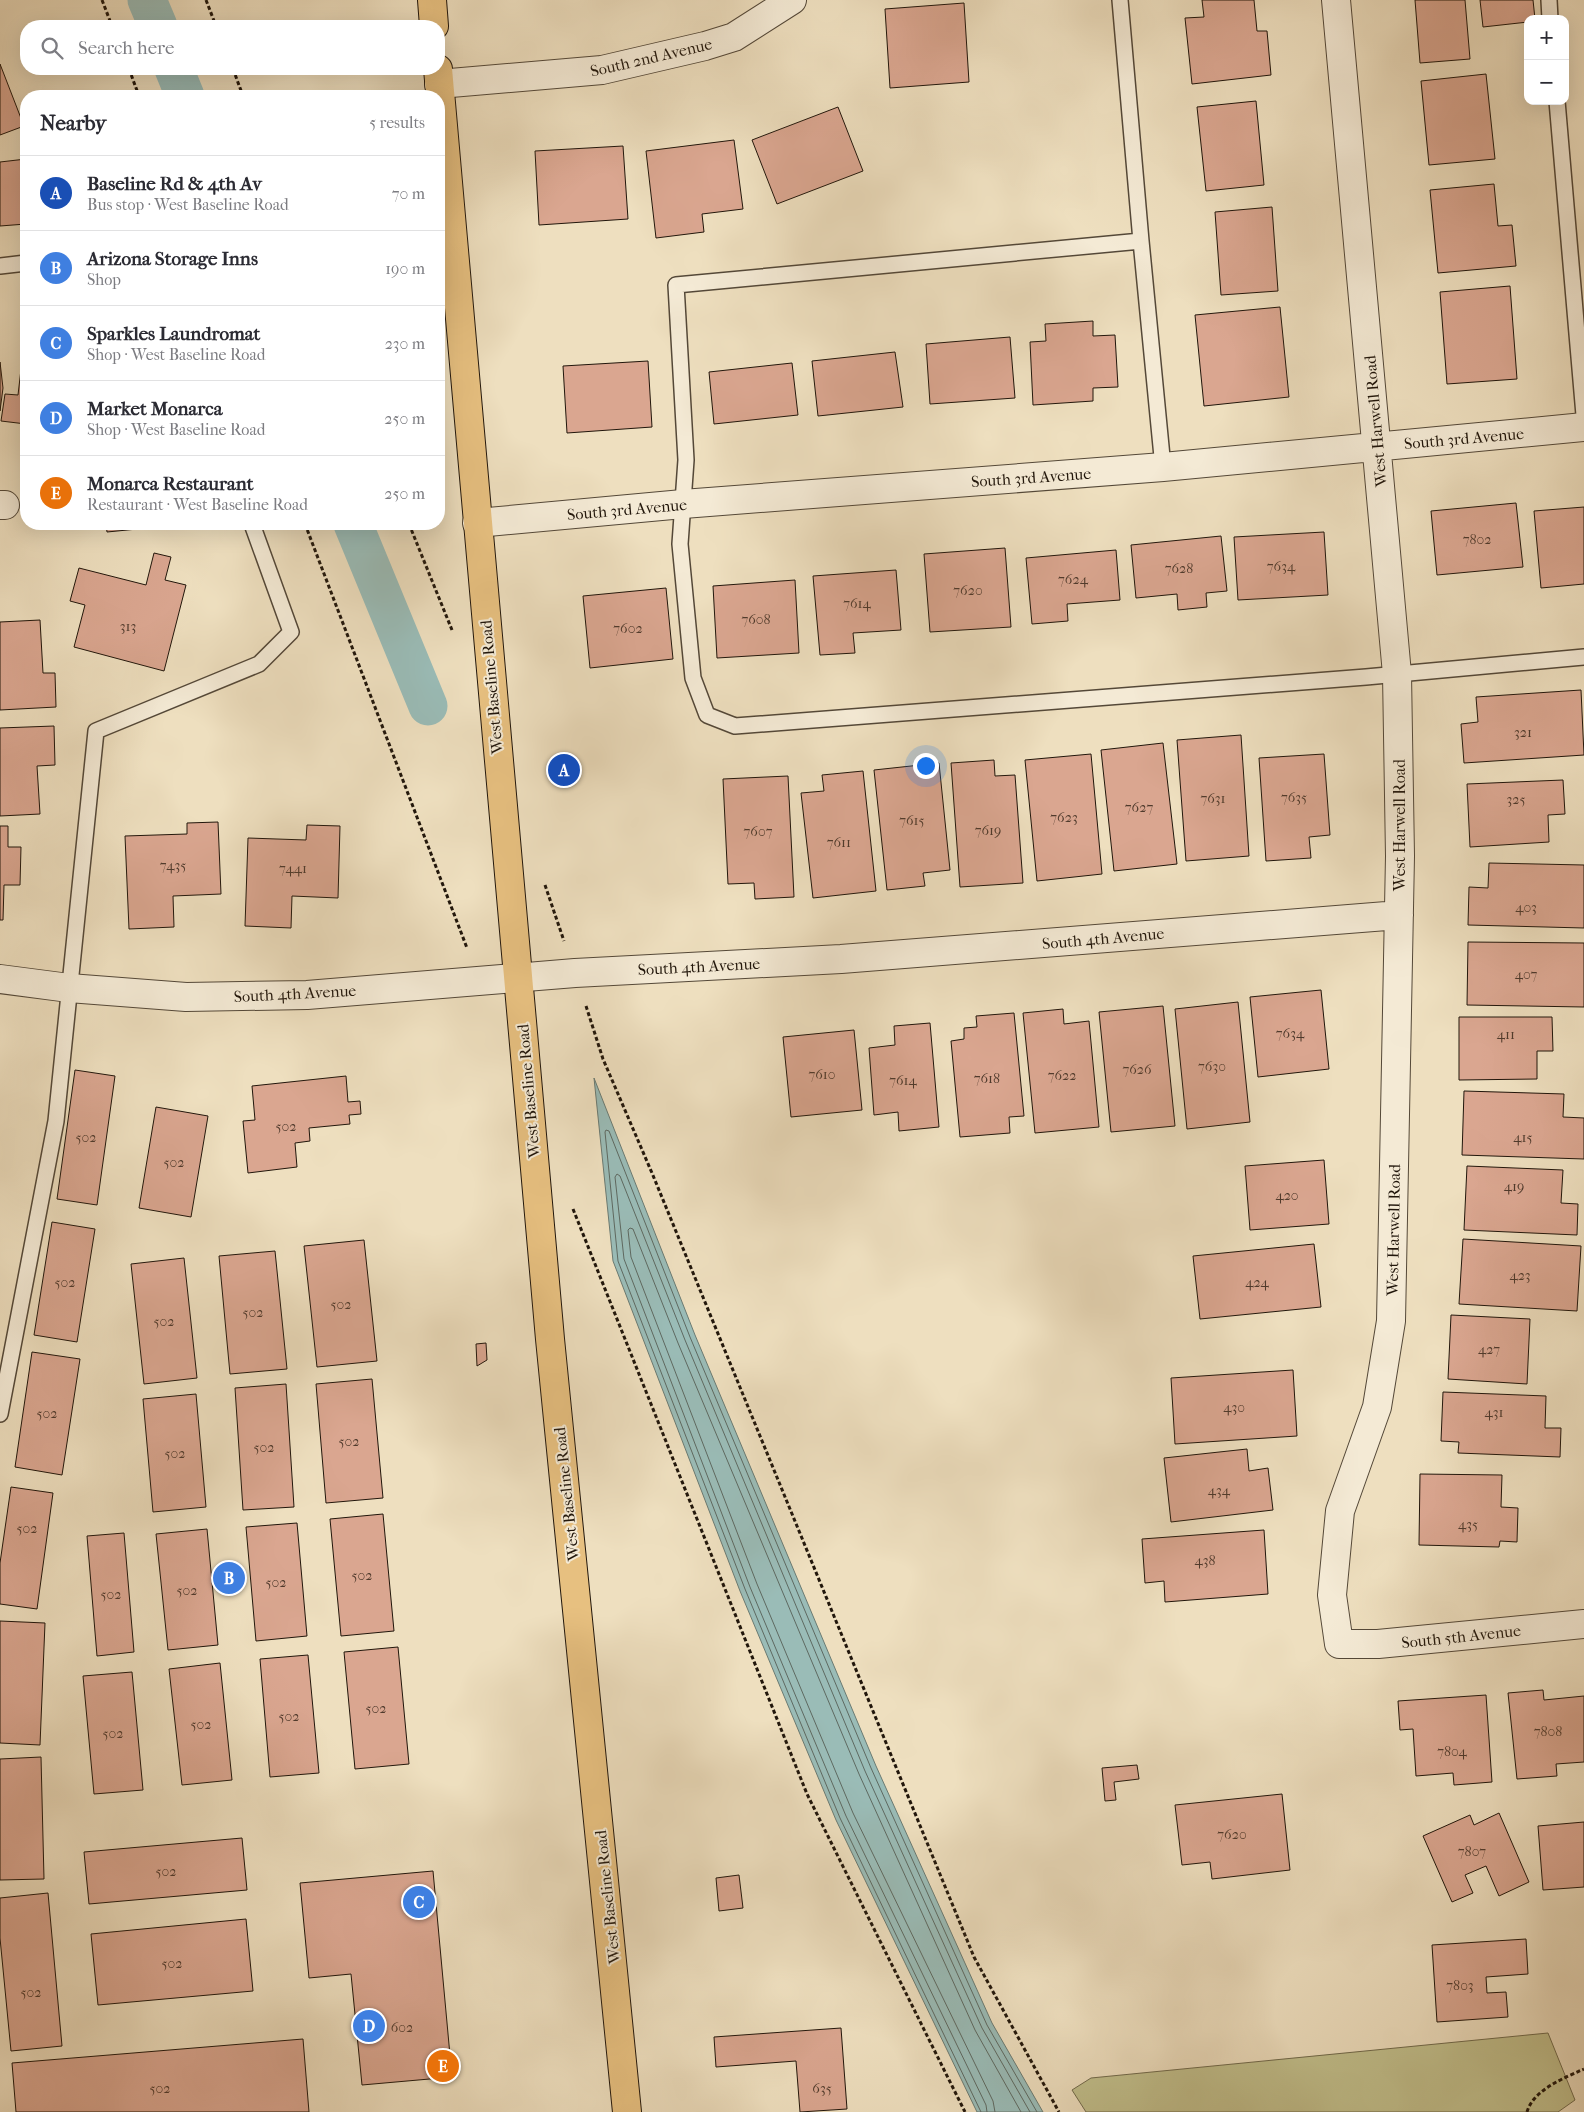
<!DOCTYPE html>
<meta charset="utf-8">
<style>
body{margin:0;font-family:"IM FELL French Canon",serif;background:#f7f7f7;color:#2b2b33}
.controls{position:absolute;right:15px;top:15px;display:grid;overflow:hidden;border-radius:10px;box-shadow:0 5px 20px #0002}
.controls button{width:45px;height:45px;display:grid;place-items:center;padding:0;border:0;border-bottom:1px solid #e1e1e2;background:#fff;color:#2b2b33;font:25px sans-serif}
.you{position:absolute;left:925px;top:765px;width:18px;height:18px;margin:-12px;border:4px solid #fff;border-radius:50%;background:#1a73e8;box-shadow:0 0 0 8px #1a73e833}
.badge{display:grid;place-items:center;width:32px;height:32px;border-radius:50%;background:#0b8043;color:#fff;font-size:16px;font-weight:700}
.pin{position:absolute;translate:-50% -50%;border:2px solid #fff;box-shadow:0 1px 5px #0006}
.list{margin:0;padding:0;list-style:none}
h2{display:flex;justify-content:space-between;align-items:center;height:65px;margin:0;padding:0 20px;font-size:21px}
h2 small{font-size:16px;font-weight:400;color:#7c7c81}
.list li{display:grid;grid-template-columns:32px 1fr auto;gap:15px;align-items:center;box-sizing:border-box;height:75px;padding:0 20px;border-top:1px solid #e1e1e2}
.list b{display:block;font-size:19px;white-space:nowrap}
.list p{margin:0;font-size:16px;white-space:nowrap;color:#7c7c81}
.list em{font-size:16px;font-style:normal;color:#7c7c81}
.icon{flex:none;width:28px;height:28px;fill:none;stroke:currentColor;stroke-width:2;stroke-linecap:round;stroke-linejoin:round}
.map{position:relative;flex:none;width:1584px;height:2112px;overflow:hidden}
.search{position:absolute;background:#fff;box-shadow:0 5px 20px #0002;left:20px;top:20px;width:425px;height:55px;display:flex;align-items:center;gap:12px;box-sizing:border-box;padding:0 18px;border-radius:20px;color:#7c7c81;font-size:19px}
.panel{position:absolute;background:#fff;box-shadow:0 5px 20px #0002;left:20px;top:90px;width:425px;height:440px;border-radius:20px}
.map>svg:first-child{display:block}
.park{fill:#c1bf8c;stroke:#716a4c}
.water{fill:#9abcb7;stroke:#6a7a72}
.lines{fill:none;stroke-linecap:round;stroke-linejoin:round}
.shore{stroke:#5e6961;stroke-width:1}
.canal{stroke:#9abcb7;stroke-width:39}
.building{fill:#daa690;stroke:#21160b}
.service-casing{stroke:#544838;stroke-width:18}
.minor-casing{stroke:#544838;stroke-width:30}
.primary-casing{stroke:#21160b;stroke-width:30}
.path{stroke:#21160b;stroke-width:3;stroke-dasharray:4 2.5;stroke-linecap:butt}
.service{stroke:#f4ead5;stroke-width:15}
.minor{stroke:#f4ead5;stroke-width:28}
.primary{stroke:#e7c080;stroke-width:28}
.labels{text-anchor:middle;stroke-width:4;stroke-linejoin:round;paint-order:stroke}
.number-label{font-size:14px;fill:#4f3a2c}
.street-label{font-size:16px;fill:#21160b;stroke:#f4ead5}
</style>
<div class="map">
<svg width="1584" height="2112" viewBox="0 0 1584 2112">
<rect width="100%" height="100%" fill="#eedfbf"/>
<filter id="stains"><feTurbulence type="fractalNoise" baseFrequency=".004" numOctaves="4"/><feColorMatrix values="0 0 0 0 .2 0 0 0 0 .09 0 0 0 0 .02 0 0 0 .5 -.17"/></filter>
<radialGradient id="worn" r=".72"><stop offset=".6" stop-color="#630" stop-opacity="0"/><stop offset="1" stop-color="#630" stop-opacity=".3"/></radialGradient>
<path class="park" d="M 1548,2033 L 1575,2100 L 1558,2112 L 1086,2112 L 1072,2090 L 1091,2078 Z"/>
<path class="water" d="M 594,1078 L 695,1335 L 876,1766 L 992,2023 L 1043,2112 L 977,2112 L 836,1820 L 740,1591 L 613,1261 Z"/>
<g class="lines">
<path class="shore" d="M 981,2112 L 840,1818 L 745,1589 L 618,1261 L 605,1132 L 606,1130 L 609,1131 L 690,1337 L 871,1768 L 987,2025 L 1037,2112
M 987,2112 L 986,2105 L 846,1816 L 750,1587 L 624,1259 L 615,1177 L 617,1174 L 620,1176 L 685,1340 L 865,1771 L 982,2028 L 1030,2112
M 995,2112 L 993,2101 L 853,1813 L 757,1584 L 631,1257 L 628,1230 L 630,1228 L 633,1229 L 678,1343 L 859,1774 L 975,2030 L 1021,2112"/>
<path class="canal" d="M 147,0 L 158,26
M 174,69 L 185,96
M 353,524 L 428,706"/>
</g>
<path class="building" d="M 1202,0 L 1254,0 L 1257,31 L 1267,31 L 1271,75 L 1192,84 L 1185,18 L 1204,17 Z
M 1415,0 L 1465,0 L 1470,59 L 1420,63 Z
M 1480,0 L 1533,0 L 1535,19 L 1528,19 L 1528,22 L 1483,27 Z
M 964,3 L 969,82 L 890,88 L 885,9 Z
M 0,64 L 24,126 L 0,135 Z
M 1486,74 L 1495,159 L 1429,165 L 1421,81 Z
M 1256,101 L 1264,185 L 1206,191 L 1197,107 Z
M 838,107 L 863,171 L 777,204 L 752,140 Z
M 734,140 L 743,209 L 702,214 L 704,232 L 656,238 L 646,151 Z
M 623,146 L 628,219 L 539,225 L 535,151 Z
M 26,159 L 26,224 L 0,226 L 0,162 Z
M 1494,184 L 1498,226 L 1512,225 L 1516,266 L 1438,273 L 1430,190 Z
M 1272,207 L 1278,291 L 1221,295 L 1215,212 Z
M 1510,286 L 1517,379 L 1447,384 L 1440,292 Z
M 1280,307 L 1289,397 L 1204,406 L 1195,315 Z
M 1093,321 L 1093,336 L 1115,335 L 1118,387 L 1093,388 L 1093,401 L 1033,405 L 1030,342 L 1046,341 L 1045,324 Z
M 26,326 L 26,424 L 1,421 L 5,394 L 18,395 Z
M 1010,337 L 1015,398 L 930,404 L 926,344 Z
M 895,352 L 903,407 L 818,416 L 812,361 Z
M 648,361 L 652,427 L 567,433 L 563,366 Z
M 0,362 L 3,388 L 0,411 Z
M 792,363 L 798,415 L 714,424 L 709,372 Z
M 1516,503 L 1523,567 L 1437,575 L 1431,511 Z
M 1584,507 L 1584,584 L 1541,588 L 1534,511 Z
M 106,524 L 188,524 L 107,532 Z
M 1324,532 L 1328,595 L 1238,600 L 1234,537 Z
M 1221,536 L 1227,591 L 1206,593 L 1207,607 L 1178,610 L 1177,594 L 1136,598 L 1131,545 Z
M 1005,548 L 1011,627 L 930,632 L 924,554 Z
M 1116,550 L 1120,600 L 1067,604 L 1068,621 L 1032,624 L 1026,558 Z
M 154,553 L 171,557 L 165,580 L 186,585 L 164,671 L 74,647 L 85,605 L 70,601 L 79,568 L 146,585 Z
M 896,570 L 901,630 L 853,633 L 855,653 L 820,655 L 813,576 Z
M 795,580 L 799,653 L 717,658 L 713,586 Z
M 666,588 L 673,659 L 590,668 L 583,596 Z
M 40,620 L 43,673 L 55,673 L 56,707 L 0,710 L 0,622 Z
M 1581,690 L 1584,755 L 1464,763 L 1461,724 L 1478,722 L 1476,697 Z
M 54,726 L 55,765 L 37,766 L 40,814 L 0,816 L 0,728 Z
M 1241,735 L 1249,856 L 1186,861 L 1177,740 Z
M 1163,743 L 1177,864 L 1114,871 L 1101,750 Z
M 1091,754 L 1102,874 L 1037,881 L 1025,760 Z
M 1324,754 L 1330,835 L 1309,837 L 1311,858 L 1266,861 L 1259,758 Z
M 564,755 L 566,774 L 560,775 L 557,756 Z
M 994,760 L 995,776 L 1015,775 L 1023,883 L 960,887 L 951,763 Z
M 939,763 L 950,870 L 923,873 L 925,886 L 887,890 L 874,770 Z
M 863,771 L 876,891 L 813,898 L 801,793 L 824,791 L 822,775 Z
M 788,776 L 794,897 L 755,899 L 754,883 L 728,884 L 723,779 Z
M 1563,780 L 1565,814 L 1548,815 L 1549,842 L 1470,847 L 1467,784 Z
M 218,822 L 221,894 L 173,896 L 174,927 L 129,929 L 125,836 L 187,834 L 187,823 Z
M 307,825 L 340,826 L 338,898 L 292,896 L 291,928 L 245,926 L 248,838 L 306,840 Z
M 0,826 L 8,826 L 8,847 L 21,847 L 20,885 L 4,885 L 3,920 L 0,920 Z
M 1489,863 L 1584,865 L 1584,928 L 1468,925 L 1469,887 L 1488,888 Z
M 1468,942 L 1584,943 L 1584,1007 L 1467,1005 Z
M 1321,990 L 1329,1069 L 1258,1077 L 1250,997 Z
M 1238,1002 L 1250,1122 L 1187,1129 L 1175,1009 Z
M 1163,1006 L 1175,1126 L 1111,1132 L 1099,1012 Z
M 1063,1009 L 1064,1024 L 1089,1021 L 1099,1127 L 1035,1133 L 1023,1013 Z
M 1014,1013 L 1024,1116 L 1009,1117 L 1010,1133 L 960,1137 L 951,1041 L 964,1039 L 964,1028 L 977,1027 L 976,1016 Z
M 1459,1017 L 1552,1017 L 1553,1051 L 1537,1051 L 1537,1079 L 1459,1080 Z
M 930,1023 L 939,1127 L 899,1131 L 898,1112 L 874,1115 L 869,1048 L 895,1045 L 894,1026 Z
M 854,1030 L 862,1110 L 791,1117 L 783,1037 Z
M 75,1070 L 115,1076 L 97,1205 L 57,1199 Z
M 346,1076 L 348,1102 L 360,1101 L 361,1114 L 349,1115 L 350,1124 L 309,1128 L 310,1141 L 295,1143 L 297,1167 L 248,1173 L 243,1121 L 255,1120 L 252,1086 Z
M 1464,1091 L 1564,1094 L 1563,1117 L 1584,1118 L 1584,1159 L 1462,1155 Z
M 156,1107 L 208,1116 L 191,1217 L 139,1208 Z
M 1324,1160 L 1329,1224 L 1250,1230 L 1245,1166 Z
M 1467,1166 L 1563,1170 L 1561,1203 L 1578,1204 L 1577,1235 L 1464,1230 Z
M 52,1222 L 95,1229 L 77,1342 L 34,1335 Z
M 1463,1239 L 1581,1246 L 1577,1311 L 1459,1304 Z
M 364,1240 L 377,1361 L 317,1367 L 304,1246 Z
M 1314,1244 L 1321,1307 L 1200,1319 L 1193,1256 Z
M 275,1251 L 287,1369 L 230,1374 L 219,1256 Z
M 184,1258 L 197,1378 L 144,1384 L 131,1264 Z
M 1451,1315 L 1530,1319 L 1527,1384 L 1448,1379 Z
M 486,1343 L 487,1360 L 477,1366 L 476,1344 Z
M 32,1352 L 80,1359 L 62,1475 L 15,1467 Z
M 1293,1370 L 1297,1436 L 1175,1444 L 1171,1378 Z
M 372,1379 L 383,1498 L 326,1503 L 316,1384 Z
M 286,1384 L 294,1507 L 243,1510 L 235,1388 Z
M 1443,1392 L 1546,1396 L 1545,1428 L 1561,1428 L 1560,1457 L 1458,1453 L 1459,1442 L 1441,1441 Z
M 196,1394 L 206,1507 L 153,1512 L 143,1399 Z
M 1247,1449 L 1249,1471 L 1268,1468 L 1273,1510 L 1171,1522 L 1164,1458 Z
M 1420,1474 L 1502,1475 L 1501,1507 L 1518,1508 L 1517,1542 L 1500,1541 L 1499,1547 L 1419,1545 Z
M 11,1487 L 53,1493 L 37,1609 L 0,1604 L 0,1563 Z
M 383,1514 L 394,1631 L 341,1636 L 330,1519 Z
M 297,1523 L 307,1636 L 256,1641 L 246,1527 Z
M 207,1529 L 218,1645 L 168,1650 L 156,1534 Z
M 1264,1530 L 1268,1594 L 1165,1602 L 1164,1581 L 1145,1583 L 1142,1539 Z
M 124,1533 L 134,1652 L 97,1656 L 87,1536 Z
M 0,1621 L 45,1623 L 40,1745 L 0,1743 Z
M 398,1647 L 409,1764 L 355,1769 L 344,1652 Z
M 308,1655 L 319,1773 L 270,1777 L 260,1659 Z
M 220,1663 L 232,1780 L 182,1785 L 169,1669 Z
M 132,1672 L 143,1790 L 94,1794 L 83,1676 Z
M 1543,1690 L 1544,1700 L 1584,1696 L 1584,1762 L 1556,1764 L 1557,1776 L 1517,1779 L 1508,1693 Z
M 1486,1695 L 1492,1782 L 1454,1785 L 1453,1773 L 1416,1776 L 1413,1729 L 1400,1730 L 1398,1701 Z
M 41,1757 L 44,1879 L 0,1880 L 0,1759 Z
M 1137,1765 L 1139,1779 L 1114,1782 L 1116,1800 L 1105,1801 L 1102,1768 Z
M 1282,1794 L 1290,1870 L 1212,1879 L 1210,1862 L 1182,1865 L 1175,1805 Z
M 1499,1813 L 1529,1882 L 1499,1896 L 1486,1866 L 1465,1875 L 1473,1893 L 1452,1902 L 1423,1836 L 1470,1815 L 1474,1825 Z
M 1584,1822 L 1584,1887 L 1543,1890 L 1538,1826 Z
M 242,1838 L 247,1890 L 89,1904 L 84,1852 Z
M 433,1871 L 452,2077 L 362,2085 L 351,1974 L 309,1978 L 300,1883 Z
M 739,1875 L 743,1908 L 719,1911 L 716,1878 Z
M 48,1893 L 62,2046 L 11,2051 L 0,1938 L 0,1898 Z
M 246,1919 L 253,1991 L 98,2005 L 91,1934 Z
M 1526,1939 L 1528,1974 L 1486,1977 L 1487,1993 L 1506,1992 L 1508,2017 L 1437,2022 L 1432,1945 Z
M 841,2028 L 847,2109 L 800,2112 L 796,2061 L 716,2067 L 714,2037 Z
M 303,2039 L 309,2112 L 16,2112 L 12,2063 Z"/>
<g class="lines">
<defs>
<path id="service" d="M 1120,0 L 1141,241 L 1163,467
M 1549,0 L 1550,19
M 1557,101 L 1584,415
M 1141,241 L 676,285 L 686,460 L 680,544 L 693,678 L 707,715 L 735,726 L 1366,677 L 1584,657
M 0,266 L 26,263
M 0,1414 L 56,1121 L 96,731 L 259,664 L 291,632 L 252,524"/>
<path id="minor" d="M 1336,0 L 1397,674 L 1400,856 L 1391,1321 L 1377,1407 L 1340,1511 L 1332,1595 L 1339,1644 L 1378,1644 L 1584,1624
M 439,84 L 602,70 L 705,46 L 734,37 L 792,0
M 0,505 L 5,505
M 477,523 L 683,504 L 1163,467 L 1584,427
M 0,979 L 69,988 L 186,997 L 307,995 L 575,973 L 841,959 L 1399,915"/>
<path id="primary" d="M 432,0 L 434,26
M 438,69 L 550,1339 L 627,2112"/>
</defs>
<use href="#service" class="service-casing"/>
<use href="#minor" class="minor-casing"/>
<use href="#primary" class="primary-casing"/>
<path class="path" d="M 102,0 L 112,26
M 206,0 L 216,26
M 129,69 L 139,96
M 233,69 L 243,96
M 305,524 L 467,948
M 409,524 L 452,630
M 545,885 L 564,941
M 586,1006 L 603,1059 L 652,1173 L 974,1957 L 1059,2112
M 573,1209 L 807,1794 L 965,2112
M 1527,2112 C 1533,2090 1564,2078 1584,2069"/>
<use href="#service" class="service"/>
<use href="#minor" class="minor"/>
<use href="#primary" class="primary"/>
</g>
<g class="labels">
<g class="number-label">
<text x="1477" y="544">7802</text>
<text x="1281" y="571">7634</text>
<text x="1179" y="573">7628</text>
<text x="1073" y="584">7624</text>
<text x="968" y="595">7620</text>
<text x="857" y="608">7614</text>
<text x="756" y="624">7608</text>
<text x="128" y="631">313</text>
<text x="628" y="633">7602</text>
<text x="1523" y="737">321</text>
<text x="1294" y="802">7635</text>
<text x="1213" y="803">7631</text>
<text x="1516" y="804">325</text>
<text x="1139" y="812">7627</text>
<text x="1064" y="822">7623</text>
<text x="912" y="825">7615</text>
<text x="988" y="835">7619</text>
<text x="758" y="836">7607</text>
<text x="839" y="847">7611</text>
<text x="173" y="870">7435</text>
<text x="293" y="873">7441</text>
<text x="1526" y="912">403</text>
<text x="1526" y="979">407</text>
<text x="1290" y="1038">7634</text>
<text x="1506" y="1039">411</text>
<text x="1212" y="1071">7630</text>
<text x="1137" y="1074">7626</text>
<text x="822" y="1079">7610</text>
<text x="1062" y="1080">7622</text>
<text x="987" y="1083">7618</text>
<text x="903" y="1085">7614</text>
<text x="286" y="1131">502</text>
<text x="86" y="1142">502</text>
<text x="1523" y="1142">415</text>
<text x="174" y="1167">502</text>
<text x="1514" y="1191">419</text>
<text x="1287" y="1200">420</text>
<text x="1520" y="1280">423</text>
<text x="65" y="1287">502</text>
<text x="1257" y="1287">424</text>
<text x="341" y="1309">502</text>
<text x="253" y="1317">502</text>
<text x="164" y="1326">502</text>
<text x="1489" y="1354">427</text>
<text x="1234" y="1412">430</text>
<text x="1494" y="1417">431</text>
<text x="47" y="1418">502</text>
<text x="349" y="1446">502</text>
<text x="264" y="1452">502</text>
<text x="175" y="1458">502</text>
<text x="1219" y="1495">434</text>
<text x="1468" y="1529">435</text>
<text x="27" y="1533">502</text>
<text x="1205" y="1565">438</text>
<text x="362" y="1580">502</text>
<text x="276" y="1587">502</text>
<text x="187" y="1595">502</text>
<text x="111" y="1599">502</text>
<text x="376" y="1713">502</text>
<text x="289" y="1721">502</text>
<text x="201" y="1729">502</text>
<text x="1548" y="1736">7808</text>
<text x="113" y="1738">502</text>
<text x="1452" y="1756">7804</text>
<text x="1232" y="1839">7620</text>
<text x="1472" y="1856">7807</text>
<text x="166" y="1876">502</text>
<text x="172" y="1968">502</text>
<text x="1460" y="1990">7803</text>
<text x="31" y="1997">502</text>
<text x="402" y="2032">602</text>
<text x="160" y="2093">502</text>
<text x="822" y="2093">635</text>
</g>
<g class="street-label">
<text transform="translate(651 57) rotate(-13)" y="6">South 2nd Avenue</text>
<text transform="translate(1375 421) rotate(-95)" y="6">West Harwell Road</text>
<text transform="translate(1464 438) rotate(-5)" y="6">South 3rd Avenue</text>
<text transform="translate(1031 477) rotate(-4)" y="6">South 3rd Avenue</text>
<text transform="translate(627 509) rotate(-5)" y="6">South 3rd Avenue</text>
<text transform="translate(491 687) rotate(-95)" y="6">West Baseline Road</text>
<text transform="translate(1399 825) rotate(-90)" y="6">West Harwell Road</text>
<text transform="translate(1103 938) rotate(-5)" y="6">South 4th Avenue</text>
<text transform="translate(699 966) rotate(-3)" y="6">South 4th Avenue</text>
<text transform="translate(295 993) rotate(-3)" y="6">South 4th Avenue</text>
<text transform="translate(528 1091) rotate(-95)" y="6">West Baseline Road</text>
<text transform="translate(1393 1230) rotate(-89)" y="6">West Harwell Road</text>
<text transform="translate(566 1494) rotate(-96)" y="6">West Baseline Road</text>
<text transform="translate(1461 1636) rotate(-6)" y="6">South 5th Avenue</text>
<text transform="translate(607 1897) rotate(-96)" y="6">West Baseline Road</text>
</g>
</g>
<rect width="100%" height="100%" filter="url(#stains)"/>
<rect width="100%" height="100%" fill="url(#worn)"/>
</svg>
<div class="controls">
<button>+</button>
<button>−</button>
</div>
<div class="you"></div>
<div class="pin badge" style="left:564px;top:770px;background:#1a4fb4">A</div>
<div class="pin badge" style="left:229px;top:1578px;background:#3f7fe0">B</div>
<div class="pin badge" style="left:419px;top:1902px;background:#3f7fe0">C</div>
<div class="pin badge" style="left:369px;top:2026px;background:#3f7fe0">D</div>
<div class="pin badge" style="left:443px;top:2066px;background:#e8710a">E</div>
<div class="search"><svg class="icon" aria-label="search" viewBox="0 0 24 24"><circle cx="10" cy="10" r="6"/><path d="M15 15l6 6"/></svg>Search here</div>
<section class="panel">
<h2>Nearby<small>5 results</small></h2>
<ul class="list">
<li><span class="badge" style="background:#1a4fb4">A</span><div><b>Baseline Rd &amp; 4th Av</b><p>Bus stop · West Baseline Road</p></div><em>70 m</em></li>
<li><span class="badge" style="background:#3f7fe0">B</span><div><b>Arizona Storage Inns</b><p>Shop</p></div><em>190 m</em></li>
<li><span class="badge" style="background:#3f7fe0">C</span><div><b>Sparkles Laundromat</b><p>Shop · West Baseline Road</p></div><em>230 m</em></li>
<li><span class="badge" style="background:#3f7fe0">D</span><div><b>Market Monarca</b><p>Shop · West Baseline Road</p></div><em>250 m</em></li>
<li><span class="badge" style="background:#e8710a">E</span><div><b>Monarca Restaurant</b><p>Restaurant · West Baseline Road</p></div><em>250 m</em></li>
</ul>
</section>
</div>
